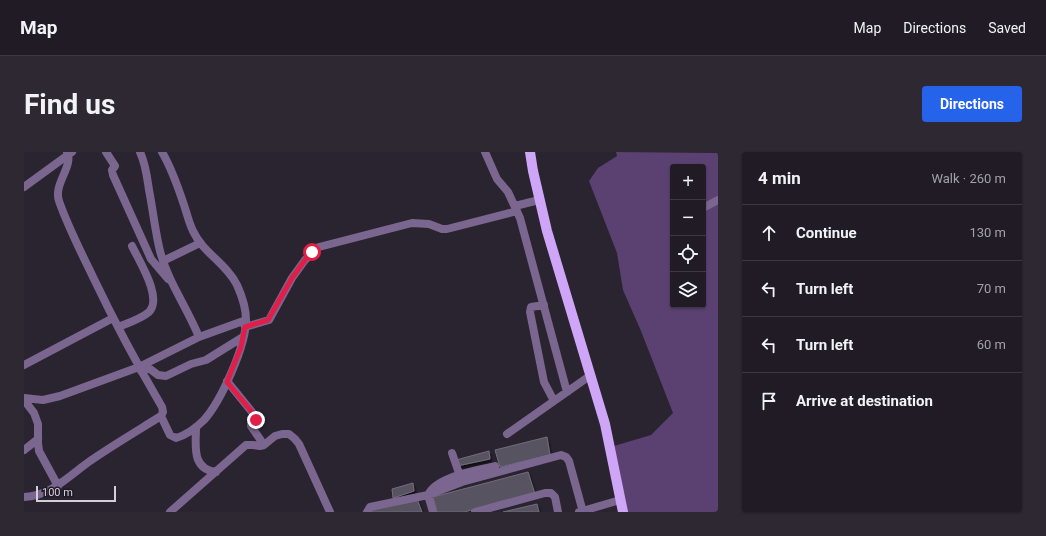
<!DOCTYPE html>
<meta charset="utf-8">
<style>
body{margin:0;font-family:Roboto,sans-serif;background:#2d2832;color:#f1f3f6}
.controls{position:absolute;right:12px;top:12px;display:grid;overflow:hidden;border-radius:4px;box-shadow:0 1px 3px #0004}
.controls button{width:36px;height:36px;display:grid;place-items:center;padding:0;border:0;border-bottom:1px solid #3d3942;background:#201b25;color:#f1f3f6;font:20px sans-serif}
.scale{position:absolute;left:12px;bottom:10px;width:80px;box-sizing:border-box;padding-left:4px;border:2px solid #d3cfd8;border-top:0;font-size:11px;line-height:14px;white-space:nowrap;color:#d3cfd8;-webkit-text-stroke:3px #201b27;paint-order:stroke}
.stop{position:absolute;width:12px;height:12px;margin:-9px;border:3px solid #e11d48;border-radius:50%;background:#fff}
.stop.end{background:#e11d48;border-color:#fff;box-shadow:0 1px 4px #0008}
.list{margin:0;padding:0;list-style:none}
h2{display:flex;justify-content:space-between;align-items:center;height:52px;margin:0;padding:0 16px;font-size:17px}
h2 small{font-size:13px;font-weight:400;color:#a2a1a7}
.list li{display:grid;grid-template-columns:26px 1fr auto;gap:12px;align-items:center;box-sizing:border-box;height:56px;padding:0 16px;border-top:1px solid #3d3942}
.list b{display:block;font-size:15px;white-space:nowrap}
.list em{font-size:13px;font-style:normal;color:#a2a1a7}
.icon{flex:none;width:22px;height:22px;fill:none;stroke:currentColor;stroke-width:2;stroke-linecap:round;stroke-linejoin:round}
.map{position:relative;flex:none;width:694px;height:360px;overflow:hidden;border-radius:4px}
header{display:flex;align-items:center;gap:24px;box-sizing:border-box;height:56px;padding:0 20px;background:#201b25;border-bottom:1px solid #3d3942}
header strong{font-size:19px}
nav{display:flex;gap:22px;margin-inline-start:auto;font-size:14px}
.intro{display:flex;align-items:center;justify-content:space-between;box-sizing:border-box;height:96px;padding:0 24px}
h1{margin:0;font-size:28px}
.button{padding:10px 18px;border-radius:4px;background:#2563eb;color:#fff;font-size:14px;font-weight:700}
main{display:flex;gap:24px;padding:0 24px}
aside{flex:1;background:#201b25;border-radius:4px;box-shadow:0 1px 3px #0004}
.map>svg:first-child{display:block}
.forest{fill:#5a4171;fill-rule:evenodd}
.building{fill:#595361;stroke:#736c7b;filter:url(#shadow)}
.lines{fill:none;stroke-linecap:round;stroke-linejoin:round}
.minor{stroke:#7a668e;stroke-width:8}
.major{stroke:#cea5f7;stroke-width:10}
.route{stroke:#e11d48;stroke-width:5}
</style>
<header>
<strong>Map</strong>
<nav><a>Map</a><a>Directions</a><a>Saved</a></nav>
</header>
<div class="intro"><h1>Find us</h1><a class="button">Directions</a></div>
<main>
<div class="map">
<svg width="694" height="360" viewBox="0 0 694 360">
<defs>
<filter id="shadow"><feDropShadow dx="1.5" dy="3" stdDeviation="1" flood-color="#0009"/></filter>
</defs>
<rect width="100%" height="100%" fill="#2a2431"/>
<path class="forest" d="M 592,0 L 694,1 L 694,360 L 603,360 L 590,294 L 627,283 L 649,261 L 617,179 L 599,138 L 593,101 L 565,29 L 574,16 L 593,4 ZM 649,15 L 679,15 L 679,153 L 649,153 Z"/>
<path class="building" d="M 523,285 L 526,303 L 476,315 L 471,298 Z
M 465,299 L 466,307 L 433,314 L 432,308 Z
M 504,320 L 511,342 L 440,360 L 413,360 L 409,345 Z
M 389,331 L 390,339 L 369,346 L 368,337 Z
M 393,347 L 398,360 L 346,360 L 346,358 Z
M 513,352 L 515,360 L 479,360 Z"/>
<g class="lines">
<path class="minor" d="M 82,0 L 91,14 L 88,18 L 89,23 L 127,107 L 144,127
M 116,0 C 122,13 123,25 125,38 C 129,58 131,79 136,99 C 144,130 163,155 175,185
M 461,0 L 473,27 L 484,40 L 496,66 L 543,240
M 0,35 L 48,0
M 491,54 L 515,48
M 679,56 L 694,48
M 139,109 L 176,91
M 520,153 L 507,155 L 506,160 L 520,230 L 530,249
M 94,175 C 104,171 117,167 125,160 C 139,146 115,109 108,94
M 221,175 L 245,168 L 268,126 L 281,108 L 295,95 L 388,71 L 405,72 L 418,77 L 423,77 L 493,59
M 0,213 L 89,166
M 117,219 L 122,217 L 126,217 L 134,223 L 142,224 L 167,212 L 182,208 L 219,185
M 203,229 L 232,265 L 233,267 L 227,272 L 227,274 L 240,293
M 0,246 L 19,248 L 36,244 L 115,215 L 175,185 L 222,168
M 0,248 L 10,261 L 14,272 L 14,291 L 15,299 L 34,334
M 137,264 L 146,283 L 152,286 C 162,283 172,276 180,268 C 197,249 222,194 222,168 C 222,157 218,144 213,133 C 202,111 179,101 169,79 C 165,71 163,62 160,53 C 154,35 148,17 138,0
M 172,275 C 172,293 167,317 192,320
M 483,282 L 567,223
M 0,298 L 14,287
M 428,301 L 437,327
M 0,345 C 27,344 46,323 66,309 C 89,293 113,279 137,264 L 139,260 L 138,255 C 113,212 90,169 69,125 C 57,100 44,75 35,49 C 29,32 50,14 43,0
M 146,360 L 222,293 L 229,293 L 236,294 L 240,293 L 251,284 L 258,282 L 265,282 L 271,287 L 275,292 L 306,360
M 343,360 L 346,355 L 404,343 L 438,330 L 537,303 L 542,305 L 545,309 L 559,360
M 409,360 L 404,343 C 413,324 452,319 471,314
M 451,360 L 521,341 L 527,341 L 531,345 L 534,360
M 555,360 L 596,348"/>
<path class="major" d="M 506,0 L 509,19 L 523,79 L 581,272 L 599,360"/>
</g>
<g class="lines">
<path class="route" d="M 232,268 L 233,267 L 232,265 L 203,230 L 217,195 L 221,175 L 244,168 L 268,126 L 281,108 L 288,100"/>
</g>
</svg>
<div class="controls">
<button>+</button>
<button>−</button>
<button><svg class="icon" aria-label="locate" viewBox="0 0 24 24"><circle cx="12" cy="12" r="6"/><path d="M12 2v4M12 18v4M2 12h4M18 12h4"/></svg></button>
<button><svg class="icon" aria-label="layers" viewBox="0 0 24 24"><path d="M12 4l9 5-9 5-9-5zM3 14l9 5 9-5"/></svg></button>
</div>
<div class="scale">100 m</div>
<div class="stop" style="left:288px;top:100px"></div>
<div class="stop end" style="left:232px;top:268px"></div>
</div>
<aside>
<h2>4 min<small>Walk · 260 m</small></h2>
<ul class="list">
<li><svg class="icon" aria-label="ahead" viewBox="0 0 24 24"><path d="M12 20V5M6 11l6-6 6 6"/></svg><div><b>Continue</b></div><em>130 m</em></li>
<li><svg class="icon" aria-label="left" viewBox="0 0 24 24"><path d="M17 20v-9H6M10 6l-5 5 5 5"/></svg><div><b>Turn left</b></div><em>70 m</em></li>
<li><svg class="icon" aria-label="left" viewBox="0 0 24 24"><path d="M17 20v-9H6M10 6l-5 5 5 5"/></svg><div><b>Turn left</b></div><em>60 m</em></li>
<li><svg class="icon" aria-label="arrive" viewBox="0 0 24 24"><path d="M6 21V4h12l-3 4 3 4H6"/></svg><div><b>Arrive at destination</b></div></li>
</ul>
</aside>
</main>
